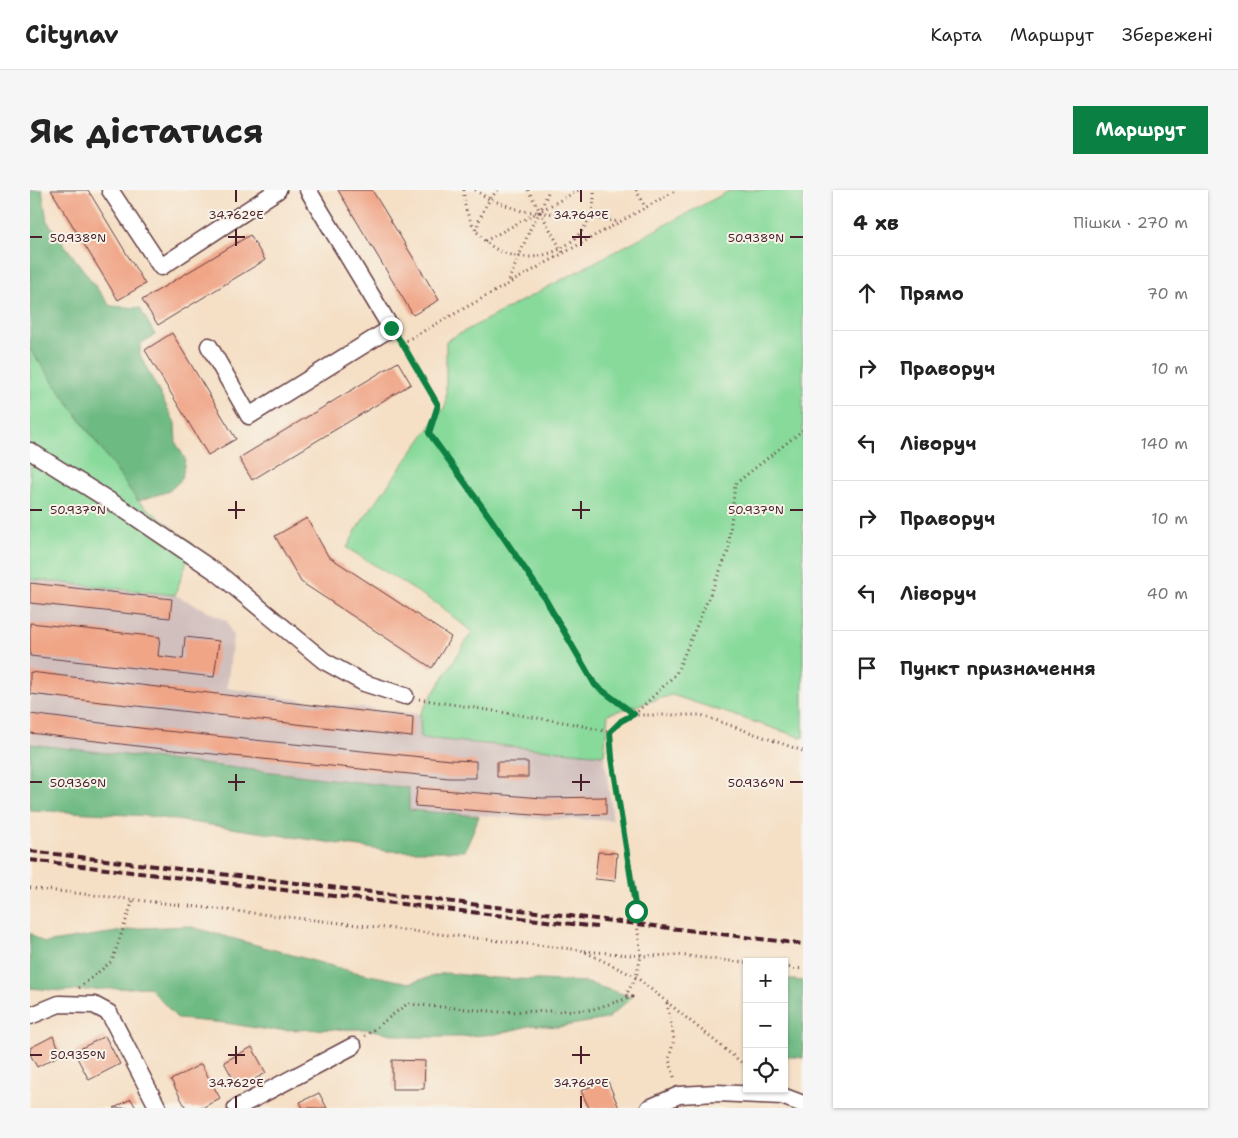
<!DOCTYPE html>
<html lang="uk">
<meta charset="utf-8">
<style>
body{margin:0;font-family:"Shantell Sans",sans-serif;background:#f6f6f6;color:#222}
.controls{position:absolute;right:15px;bottom:15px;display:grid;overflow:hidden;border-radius:0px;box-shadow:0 1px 4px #0004}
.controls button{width:45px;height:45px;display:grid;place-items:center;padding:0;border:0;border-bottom:1px solid #e0e0e0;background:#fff;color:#222;font:25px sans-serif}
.stop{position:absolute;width:15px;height:15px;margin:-11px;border:4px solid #0b8043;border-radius:50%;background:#fff}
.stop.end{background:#0b8043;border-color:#fff;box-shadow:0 1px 5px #0008}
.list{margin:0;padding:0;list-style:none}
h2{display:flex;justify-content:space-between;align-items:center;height:65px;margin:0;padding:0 20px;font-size:21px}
h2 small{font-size:16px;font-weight:400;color:#767676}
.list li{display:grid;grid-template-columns:32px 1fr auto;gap:15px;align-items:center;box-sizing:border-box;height:75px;padding:0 20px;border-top:1px solid #e0e0e0}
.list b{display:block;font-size:19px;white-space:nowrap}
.list em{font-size:16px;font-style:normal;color:#767676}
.icon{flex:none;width:28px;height:28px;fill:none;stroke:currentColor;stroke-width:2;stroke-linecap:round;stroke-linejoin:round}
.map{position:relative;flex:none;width:773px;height:918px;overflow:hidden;border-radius:0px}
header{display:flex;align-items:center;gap:30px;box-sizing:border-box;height:70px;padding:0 25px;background:#fff;border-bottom:1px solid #e0e0e0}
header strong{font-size:24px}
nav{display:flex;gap:28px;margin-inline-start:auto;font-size:18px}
.intro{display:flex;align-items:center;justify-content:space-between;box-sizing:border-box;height:120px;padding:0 30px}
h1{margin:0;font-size:35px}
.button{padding:12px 22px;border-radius:0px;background:#0b8043;color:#fff;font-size:18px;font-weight:700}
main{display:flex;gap:30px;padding:0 30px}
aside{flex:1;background:#fff;border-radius:0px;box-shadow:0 1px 4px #0004}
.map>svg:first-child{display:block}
.industrial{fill:#d1bfbd}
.green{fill:#88da9b;stroke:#697c63}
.forest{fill:#6eba83;stroke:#5c6c57}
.building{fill:#f0a587}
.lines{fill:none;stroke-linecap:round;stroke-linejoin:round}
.minor-casing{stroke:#643c42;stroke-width:19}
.path{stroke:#643c42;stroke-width:3;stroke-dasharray:1 4;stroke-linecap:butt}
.minor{stroke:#fff;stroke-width:16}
.rail{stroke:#4a1f2b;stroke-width:4;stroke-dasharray:8 4;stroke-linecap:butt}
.route{stroke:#0b8043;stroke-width:6}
.ticks{fill:none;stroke:#4a1f2b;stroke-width:2}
.ticks-label{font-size:12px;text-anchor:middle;fill:#4a1f2b;stroke:#f7f3e8;stroke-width:4;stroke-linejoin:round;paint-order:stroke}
</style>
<header>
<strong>Citynav</strong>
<nav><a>Карта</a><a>Маршрут</a><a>Збережені</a></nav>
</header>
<div class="intro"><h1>Як дістатися</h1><a class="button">Маршрут</a></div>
<main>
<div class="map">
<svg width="773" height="918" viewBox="0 0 773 918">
<rect width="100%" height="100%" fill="#f7f3e8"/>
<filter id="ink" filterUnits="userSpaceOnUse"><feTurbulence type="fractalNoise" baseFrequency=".02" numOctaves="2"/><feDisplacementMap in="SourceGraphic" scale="10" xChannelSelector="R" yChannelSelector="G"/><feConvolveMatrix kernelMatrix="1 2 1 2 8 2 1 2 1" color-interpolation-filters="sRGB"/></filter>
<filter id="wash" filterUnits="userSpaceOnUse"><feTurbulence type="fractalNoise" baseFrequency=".0096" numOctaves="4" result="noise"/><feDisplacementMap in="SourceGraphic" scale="20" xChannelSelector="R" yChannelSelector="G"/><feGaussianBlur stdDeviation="1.12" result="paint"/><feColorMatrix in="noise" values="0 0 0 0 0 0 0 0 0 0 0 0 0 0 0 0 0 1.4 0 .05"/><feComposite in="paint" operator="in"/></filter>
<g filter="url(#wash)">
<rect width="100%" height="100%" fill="#f5dfc5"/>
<path class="industrial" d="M 0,389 L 145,405 L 197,431 L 203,447 L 197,498 L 295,514 L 390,524 L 391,548 L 574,565 L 583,630 L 502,629 L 379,620 L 379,598 L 0,554 Z"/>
<path class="green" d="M 701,0 L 773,0 L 773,548 L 642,505 L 578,524 L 574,565 L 391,548 L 390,524 L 442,442 L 410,416 L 317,358 L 329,335 L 416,215 L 416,151 Z
M 0,159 L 108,311 L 163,354 L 145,405 L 0,389 Z"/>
<path class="forest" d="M 0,0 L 12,0 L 17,31 L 80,116 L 110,118 L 125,145 L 110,154 L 110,165 L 145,233 L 146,253 L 155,269 L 152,289 L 139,301 L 108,311 L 0,159 Z
M 0,554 L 379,598 L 379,620 L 449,626 L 435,661 L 358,661 L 119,626 L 0,620 Z
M 158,736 L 320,781 L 379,793 L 415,783 L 465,788 L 555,792 L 602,807 L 577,829 L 528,837 L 503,835 L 466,844 L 427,847 L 378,847 L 336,839 L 238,840 L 196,833 L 148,829 L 119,797 L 32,801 L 0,798 L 0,743 L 14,753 L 112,738 Z
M 754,789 L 773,791 L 773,868 L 754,866 Z"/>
<g id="blocks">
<path class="building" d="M 21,0 L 58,0 L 115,94 L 88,110 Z
M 308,0 L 342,0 L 409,110 L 383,125 Z
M 220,45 L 235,70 L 128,135 L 112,110 Z
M 142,143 L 206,249 L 178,265 L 115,160 Z
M 368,172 L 381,194 L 222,290 L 209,268 Z
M 277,328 L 298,366 L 421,447 L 402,478 L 271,392 L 245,346 Z
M 0,393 L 142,409 L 140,428 L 0,413 Z
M 0,433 L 130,447 L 128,466 L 153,469 L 155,447 L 189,451 L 184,487 L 0,466 Z
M 0,482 L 383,527 L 382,547 L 0,504 Z
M 0,524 L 126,540 L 421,570 L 446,571 L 446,588 L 419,588 L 124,558 L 0,543 Z
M 467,572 L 498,572 L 498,587 L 467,587 Z
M 387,598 L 512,608 L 576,607 L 576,624 L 516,626 L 385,616 Z
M 568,662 L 587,663 L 585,691 L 565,689 Z
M 23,846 L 32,864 L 7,877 L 0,864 L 0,858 Z
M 75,846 L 90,874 L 59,890 L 44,862 Z
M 222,857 L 236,883 L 208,898 L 194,872 Z
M 362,870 L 395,871 L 394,899 L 362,899 Z
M 171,874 L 190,908 L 172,918 L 156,918 L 141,890 Z
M 577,889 L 589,918 L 559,918 L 551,901 Z
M 289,903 L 297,918 L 273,918 L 270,912 Z
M 101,909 L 106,918 L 84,918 Z"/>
</g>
</g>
<g filter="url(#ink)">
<use href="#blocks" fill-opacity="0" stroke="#643c42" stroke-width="1"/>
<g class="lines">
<defs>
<path id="minor" d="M 80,0 L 131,77 L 248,0
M 179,156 L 219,226 L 361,138 L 278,0
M 0,261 L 96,321 L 189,384 L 294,471 L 334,493 L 375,506
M 0,826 L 29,814 L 64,815 L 79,823 L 128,918
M 206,918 L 323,856
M 619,918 L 649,905 L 687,903 L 752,906 L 773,914"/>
</defs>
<use href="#minor" class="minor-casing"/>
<path class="path" d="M 434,0 C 433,13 437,25 444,37 C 477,93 568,65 564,0
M 445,0 L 459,9 L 492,21 L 559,27 L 589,32
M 498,0 L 533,63
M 606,0 L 615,17
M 446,40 C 451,24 456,12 468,0
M 455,51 L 549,0
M 477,95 L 501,37 L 510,22 L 519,0
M 369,150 L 408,215 L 399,243 L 461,329 L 514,407 L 565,495 L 604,525 L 671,525 L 773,561
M 372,153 L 647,0
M 389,509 L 539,533 L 580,542
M 0,698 L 551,760 L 606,787 L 717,877
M 555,761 L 611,766 L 648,765 L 717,773
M 754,777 L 773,779
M 49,798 L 82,771 L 103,710
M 637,813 L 644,850 L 639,869 L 645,890
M 335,846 L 377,814 L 471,822 L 560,820 L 602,807 L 596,805 L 606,787 L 611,766 L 600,677 L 582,568 L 580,542 L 591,531 L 604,525 L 646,484 L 698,362 L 705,294 L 773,240"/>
<use href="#minor" class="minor"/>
<path class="rail" d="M 0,661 L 773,754
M 0,670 L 567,737"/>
</g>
</g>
<g class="lines" filter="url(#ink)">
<path class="route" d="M 361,138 L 372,153 L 408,215 L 399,243 L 461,329 L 514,407 L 565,495 L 604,524 L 591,531 L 580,542 L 582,568 L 606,721"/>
</g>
<path class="ticks" d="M 206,0 L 206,12M 551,0 L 551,12M 206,39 L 206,56M 551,39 L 551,56M 0,47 L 12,47M 198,47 L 215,47M 542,47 L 560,47M 760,47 L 773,47M 206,311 L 206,329M 551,311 L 551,329M 0,320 L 12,320M 198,320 L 215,320M 542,320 L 560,320M 760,320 L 773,320M 206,584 L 206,601M 551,584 L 551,601M 0,592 L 12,592M 198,592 L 215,592M 542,592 L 560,592M 760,592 L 773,592M 206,856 L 206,874M 551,856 L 551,874M 0,865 L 12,865M 198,865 L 215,865M 542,865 L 560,865M 206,906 L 206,918M 551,906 L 551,918"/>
<g class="ticks-label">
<text x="206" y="29">34.762°E</text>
<text x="551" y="29">34.764°E</text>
<text x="48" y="52">50.938°N</text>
<text x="726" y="52">50.938°N</text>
<text x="48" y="324">50.937°N</text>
<text x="726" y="324">50.937°N</text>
<text x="48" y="597">50.936°N</text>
<text x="726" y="597">50.936°N</text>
<text x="48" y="869">50.935°N</text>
<text x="206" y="897">34.762°E</text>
<text x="551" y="897">34.764°E</text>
</g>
</svg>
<div class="controls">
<button>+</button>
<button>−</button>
<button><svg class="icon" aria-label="locate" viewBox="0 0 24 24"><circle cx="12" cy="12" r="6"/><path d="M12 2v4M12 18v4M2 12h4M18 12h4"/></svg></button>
</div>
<div class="stop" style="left:606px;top:721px"></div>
<div class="stop end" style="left:361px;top:138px"></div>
</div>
<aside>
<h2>4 хв<small>Пішки · 270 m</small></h2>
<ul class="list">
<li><svg class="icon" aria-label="ahead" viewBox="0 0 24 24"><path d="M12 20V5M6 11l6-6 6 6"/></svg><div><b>Прямо</b></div><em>70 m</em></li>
<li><svg class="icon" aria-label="right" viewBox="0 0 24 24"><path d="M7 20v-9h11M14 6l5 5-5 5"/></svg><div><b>Праворуч</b></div><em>10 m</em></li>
<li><svg class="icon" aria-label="left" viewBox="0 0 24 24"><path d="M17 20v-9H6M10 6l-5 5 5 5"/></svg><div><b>Ліворуч</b></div><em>140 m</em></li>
<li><svg class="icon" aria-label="right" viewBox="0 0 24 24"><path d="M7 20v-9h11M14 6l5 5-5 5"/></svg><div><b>Праворуч</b></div><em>10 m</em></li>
<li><svg class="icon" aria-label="left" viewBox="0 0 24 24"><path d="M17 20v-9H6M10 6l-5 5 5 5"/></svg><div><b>Ліворуч</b></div><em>40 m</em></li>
<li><svg class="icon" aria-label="arrive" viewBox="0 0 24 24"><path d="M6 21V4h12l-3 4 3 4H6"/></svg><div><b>Пункт призначення</b></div></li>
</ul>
</aside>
</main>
